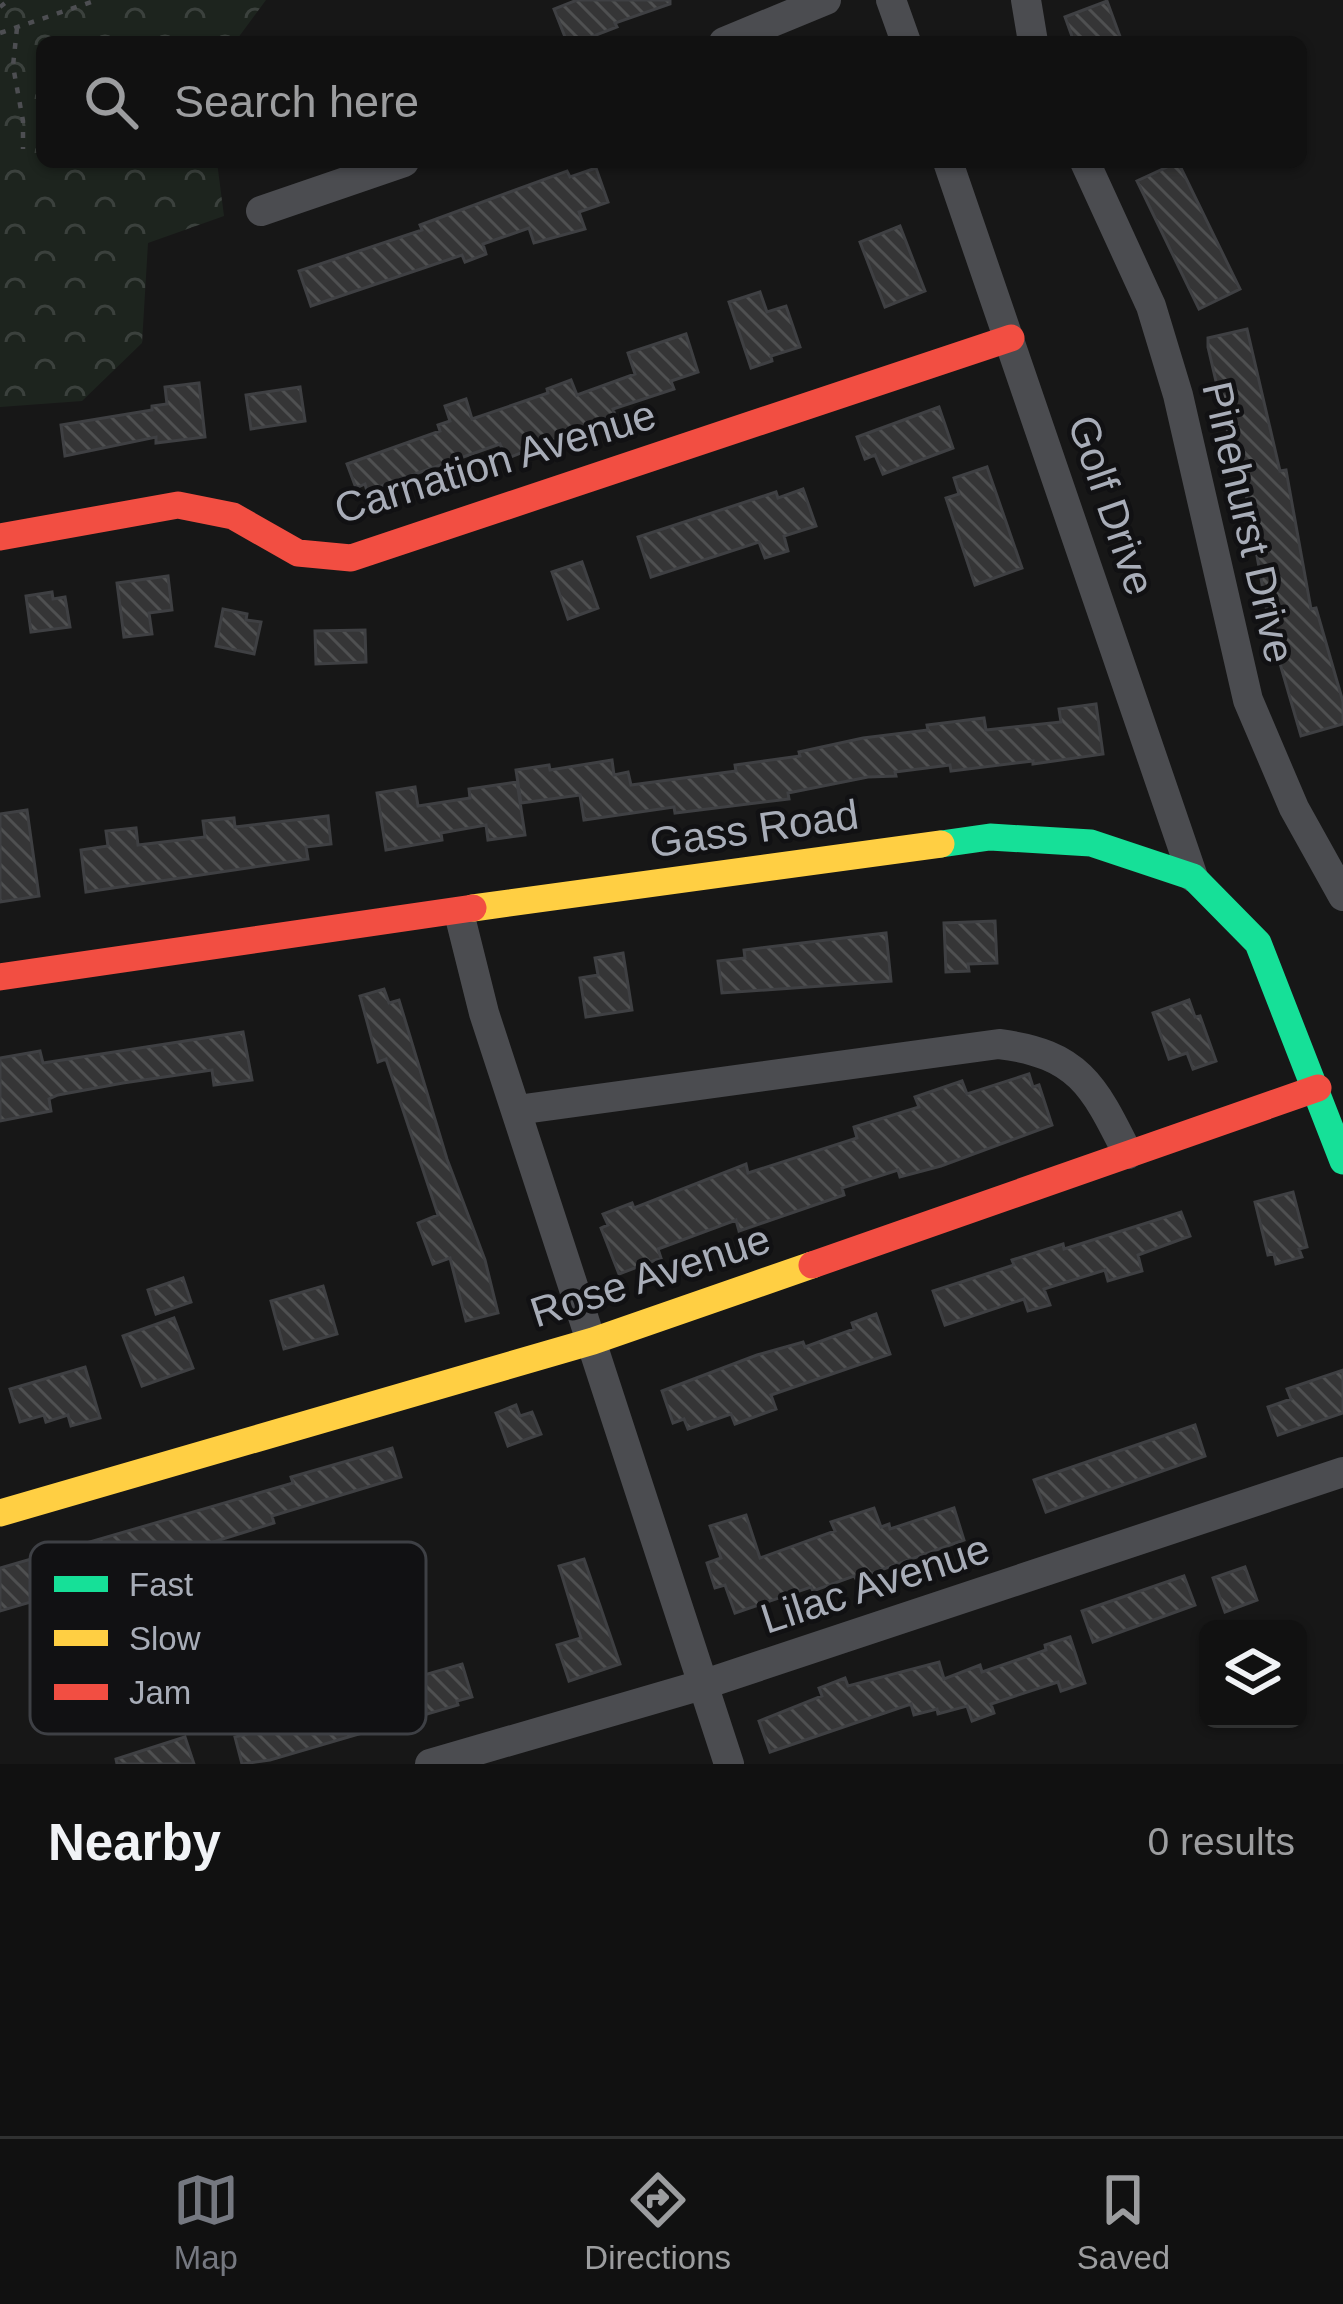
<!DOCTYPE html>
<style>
body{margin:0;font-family:Helvetica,sans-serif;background:#1a1a1a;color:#f1f3f6}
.controls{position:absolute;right:36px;bottom:36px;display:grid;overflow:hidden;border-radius:18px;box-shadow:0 3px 9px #0004}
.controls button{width:108px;height:108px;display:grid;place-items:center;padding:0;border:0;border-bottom:3px solid #303131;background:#111;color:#f1f3f6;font:60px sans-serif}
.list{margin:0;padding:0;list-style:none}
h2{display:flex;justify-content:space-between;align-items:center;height:156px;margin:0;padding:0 48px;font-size:51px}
h2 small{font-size:39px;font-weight:400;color:#9c9d9f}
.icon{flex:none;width:66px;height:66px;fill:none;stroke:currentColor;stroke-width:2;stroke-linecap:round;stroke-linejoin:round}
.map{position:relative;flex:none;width:1343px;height:1764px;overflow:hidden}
.search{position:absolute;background:#111;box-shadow:0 3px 9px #0004;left:36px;right:36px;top:36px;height:132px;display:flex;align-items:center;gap:30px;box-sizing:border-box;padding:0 42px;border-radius:18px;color:#9c9d9f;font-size:45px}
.sheet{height:372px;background:#111}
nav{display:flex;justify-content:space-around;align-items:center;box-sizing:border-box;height:168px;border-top:3px solid #303131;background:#111;font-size:33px;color:#9c9d9f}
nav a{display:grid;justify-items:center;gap:6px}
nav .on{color:#757880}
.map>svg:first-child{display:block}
.forest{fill:url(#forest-crowns)}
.building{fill:url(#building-back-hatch);stroke:#3f4043;stroke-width:3}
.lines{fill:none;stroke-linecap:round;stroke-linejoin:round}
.path{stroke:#4d4e52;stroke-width:4.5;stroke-dasharray:6 9;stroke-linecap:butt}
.street{stroke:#4b4c50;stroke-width:30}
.fast{stroke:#16e098;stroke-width:27}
.slow{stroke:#ffcf43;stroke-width:27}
.jam{stroke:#f24e42;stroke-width:27}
.labels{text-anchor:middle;stroke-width:9;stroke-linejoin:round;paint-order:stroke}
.street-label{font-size:42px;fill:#a8adb8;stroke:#111113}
.key{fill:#111113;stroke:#3e4045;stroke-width:3}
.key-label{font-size:33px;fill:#a8adb8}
</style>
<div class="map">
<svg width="1343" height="1764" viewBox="0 0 1343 1764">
<defs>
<pattern id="forest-crowns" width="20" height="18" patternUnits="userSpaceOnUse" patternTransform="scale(3)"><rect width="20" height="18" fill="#1d241e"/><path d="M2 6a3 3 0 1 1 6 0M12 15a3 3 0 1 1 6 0" fill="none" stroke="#3b413d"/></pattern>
<pattern id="building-back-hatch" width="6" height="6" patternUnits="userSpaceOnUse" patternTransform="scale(3)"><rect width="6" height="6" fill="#353536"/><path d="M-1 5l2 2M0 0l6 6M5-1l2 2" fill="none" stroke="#4f5051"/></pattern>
</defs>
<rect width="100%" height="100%" fill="#171717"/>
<path class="forest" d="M 0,0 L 266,0 L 235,42 L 42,42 L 42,162 L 217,162 L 224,216 L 148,243 L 142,343 L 82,401 L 0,407 Z"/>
<path class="building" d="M 577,0 L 670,0 L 670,4 L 615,23 L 617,27 L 578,42 L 567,42 L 554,9 Z
M 1107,1 L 1122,42 L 1074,42 L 1065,17 Z
M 1178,162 L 1240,289 L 1199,309 L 1137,181 Z
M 596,168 L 608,202 L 579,212 L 585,229 L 534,243 L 529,228 L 483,244 L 486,254 L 465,262 L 462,255 L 311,306 L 299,271 L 422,230 L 420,225 L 567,171 L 570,177 Z
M 900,226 L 925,291 L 885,307 L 860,242 Z
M 760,292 L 767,312 L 786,306 L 800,347 L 771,356 L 772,361 L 751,368 L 729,302 Z
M 1247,329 L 1280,471 L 1286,470 L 1311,609 L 1316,608 L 1343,702 L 1343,724 L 1301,736 L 1270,629 L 1238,449 L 1232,450 L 1208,347 L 1208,338 Z
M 686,334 L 698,372 L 671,381 L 674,389 L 613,409 L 615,415 L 506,459 L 500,444 L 367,491 L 365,484 L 356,488 L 347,464 L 440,431 L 438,425 L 450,421 L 445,406 L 466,399 L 472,419 L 548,393 L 547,389 L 571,380 L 577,395 L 635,374 L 628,353 Z
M 199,383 L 205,437 L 156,443 L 156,437 L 65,456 L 61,425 L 152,410 L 152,406 L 167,404 L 165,387 Z
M 300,387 L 305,421 L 251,429 L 246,395 Z
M 939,407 L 953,448 L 883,474 L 875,455 L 865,459 L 857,437 Z
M 987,467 L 1022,568 L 975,585 L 946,498 L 959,494 L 954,478 Z
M 803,489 L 816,526 L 784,536 L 788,551 L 765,558 L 759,542 L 651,577 L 638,537 L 776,492 L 778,498 Z
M 582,562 L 598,608 L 568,619 L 552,572 Z
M 168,576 L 172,610 L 149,613 L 152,634 L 124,637 L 117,583 Z
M 52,592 L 53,599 L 65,597 L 70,627 L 31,632 L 26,596 Z
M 223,609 L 247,614 L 246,620 L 261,622 L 254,654 L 216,646 Z
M 365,630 L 366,662 L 316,664 L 315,631 Z
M 1096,704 L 1103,754 L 1033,764 L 1033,761 L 951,771 L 950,765 L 895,772 L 896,776 L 868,777 L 788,793 L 789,799 L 675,813 L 674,807 L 584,820 L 580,795 L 521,803 L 516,770 L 549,765 L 550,770 L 612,760 L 614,775 L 628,772 L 631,785 L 736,771 L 735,765 L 800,756 L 799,752 L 863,738 L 928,730 L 927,725 L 984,718 L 986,730 L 1061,722 L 1059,709 Z
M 517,782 L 525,835 L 488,840 L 486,825 L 441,833 L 442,840 L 386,850 L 377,793 L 415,787 L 418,806 L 470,798 L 469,789 Z
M 27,810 L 39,896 L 0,902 L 0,814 Z
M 328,816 L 331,844 L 306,847 L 308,859 L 86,892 L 81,850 L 108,846 L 106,831 L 136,828 L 138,845 L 205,837 L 203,821 L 234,818 L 235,827 Z
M 995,921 L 997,963 L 968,964 L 969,971 L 946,972 L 944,923 Z
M 886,933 L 891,981 L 722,993 L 718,961 L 745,958 L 744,950 Z
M 623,953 L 632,1010 L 586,1017 L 580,978 L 598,975 L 595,958 Z
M 384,989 L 389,1003 L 399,1000 L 447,1159 L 485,1260 L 498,1313 L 466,1321 L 450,1258 L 433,1264 L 418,1223 L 438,1215 L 386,1059 L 378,1062 L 360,996 Z
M 1189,1000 L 1195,1017 L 1200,1016 L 1216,1061 L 1193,1069 L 1187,1053 L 1169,1059 L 1153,1013 Z
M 243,1032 L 252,1080 L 214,1085 L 212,1070 L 123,1083 L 58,1095 L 49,1099 L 51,1111 L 0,1121 L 0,1058 L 40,1051 L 43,1063 Z
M 1029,1074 L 1033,1087 L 1039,1085 L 1052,1125 L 941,1166 L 900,1177 L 898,1170 L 842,1188 L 844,1195 L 739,1231 L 736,1220 L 658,1249 L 661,1258 L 619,1274 L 601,1228 L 608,1225 L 603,1214 L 632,1203 L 634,1208 L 746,1164 L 748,1173 L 857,1138 L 854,1127 L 919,1107 L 915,1097 L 962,1081 L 967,1094 Z
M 1293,1192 L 1307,1247 L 1299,1249 L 1302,1257 L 1276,1264 L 1274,1254 L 1268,1255 L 1255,1202 Z
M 1181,1212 L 1190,1236 L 1138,1255 L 1142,1271 L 1108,1281 L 1105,1270 L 1044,1289 L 1050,1305 L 1028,1311 L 1024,1299 L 945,1325 L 933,1291 L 1014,1265 L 1012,1260 L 1063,1244 L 1064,1249 Z
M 183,1278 L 191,1302 L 156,1314 L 148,1290 Z
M 323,1286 L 337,1334 L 284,1349 L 271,1301 Z
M 876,1314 L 890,1354 L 771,1395 L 776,1409 L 735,1424 L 731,1414 L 688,1429 L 684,1419 L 673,1423 L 662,1391 L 757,1355 L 803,1342 L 805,1347 L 854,1329 L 852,1323 Z
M 174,1318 L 193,1368 L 142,1386 L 123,1336 Z
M 85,1367 L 100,1418 L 71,1426 L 68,1415 L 46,1422 L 44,1415 L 20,1422 L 10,1389 Z
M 1343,1370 L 1343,1413 L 1278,1435 L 1268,1407 L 1291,1399 L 1287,1389 Z
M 516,1405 L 520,1416 L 532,1412 L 541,1434 L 508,1446 L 496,1413 Z
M 1195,1425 L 1205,1456 L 1046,1512 L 1034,1480 Z
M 392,1448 L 401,1477 L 272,1516 L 274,1523 L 213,1542 L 217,1556 L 196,1562 L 192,1548 L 179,1552 L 178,1547 L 75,1578 L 80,1595 L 53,1603 L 51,1596 L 0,1611 L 0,1568 L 293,1483 L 291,1477 Z
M 874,1508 L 881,1527 L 889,1524 L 890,1529 L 954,1508 L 964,1540 L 856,1579 L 854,1576 L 813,1591 L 811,1587 L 735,1613 L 725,1585 L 715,1588 L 707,1563 L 721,1558 L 710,1526 L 746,1515 L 760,1558 L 835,1531 L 831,1522 Z
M 584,1559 L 620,1664 L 569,1681 L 557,1645 L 581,1638 L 559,1566 Z
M 1245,1567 L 1257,1600 L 1225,1612 L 1213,1578 Z
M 1184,1576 L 1195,1605 L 1093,1642 L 1082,1611 Z
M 1070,1637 L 1085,1683 L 1061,1691 L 1058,1682 L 991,1704 L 994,1713 L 972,1721 L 967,1706 L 938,1714 L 937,1709 L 914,1715 L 911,1704 L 770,1752 L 759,1721 L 822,1696 L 819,1688 L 845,1678 L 848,1686 L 939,1662 L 944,1679 L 980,1665 L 982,1672 L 1046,1650 L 1045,1645 Z
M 462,1664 L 472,1697 L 457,1701 L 458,1705 L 270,1760 L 242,1764 L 235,1737 L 286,1724 L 275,1687 L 297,1681 L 303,1704 L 318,1700 L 321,1707 L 418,1681 L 417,1677 Z
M 185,1737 L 194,1764 L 117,1764 L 116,1759 Z"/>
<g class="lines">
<path class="path" d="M 0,7 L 9,0
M 17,28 L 13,66 L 23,121 L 23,149
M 0,33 L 97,0"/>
<path class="street" d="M 891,0 L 906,42
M 1026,0 L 1033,42
M 724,42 L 826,0
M 948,162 L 1193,877
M 1085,162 L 1151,306 L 1178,395 L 1248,700 L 1294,808 L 1343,896
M 261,211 L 404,162
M 459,913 L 484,1013 L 729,1764
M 517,1110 L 999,1044 C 1079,1054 1094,1086 1128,1154
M 430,1764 L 705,1684 L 1343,1472"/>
<path class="fast" d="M 941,844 L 990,837 L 1091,843 L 1193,877 L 1258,943 L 1343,1161"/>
<path class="slow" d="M 473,908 L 941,844
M 0,1513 L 593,1341 L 812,1265"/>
<path class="jam" d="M 0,537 L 178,505 L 233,516 L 298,553 L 351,558 L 1011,338
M 0,977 L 473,908
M 812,1265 L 1318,1088"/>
</g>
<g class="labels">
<g class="street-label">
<text transform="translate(495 461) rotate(-17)" y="15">Carnation Avenue</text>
<text transform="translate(1112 505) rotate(71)" y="15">Golf Drive</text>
<text transform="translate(1249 522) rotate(77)" y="15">Pinehurst Drive</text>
<text transform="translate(754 828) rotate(-8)" y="15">Gass Road</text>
<text transform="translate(650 1275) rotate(-18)" y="15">Rose Avenue</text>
<text transform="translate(875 1583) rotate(-18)" y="15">Lilac Avenue</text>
</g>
</g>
<rect x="30" y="1542" width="396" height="192" rx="18" class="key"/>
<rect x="54" y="1576" width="54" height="16" fill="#16e098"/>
<rect x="54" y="1630" width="54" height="16" fill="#ffcf43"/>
<rect x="54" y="1684" width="54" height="16" fill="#f24e42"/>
<g class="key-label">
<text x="129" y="1596">Fast</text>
<text x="129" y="1650">Slow</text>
<text x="129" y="1704">Jam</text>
</g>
</svg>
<div class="controls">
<button><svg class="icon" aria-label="layers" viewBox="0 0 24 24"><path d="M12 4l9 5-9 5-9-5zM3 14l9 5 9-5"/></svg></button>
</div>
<div class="search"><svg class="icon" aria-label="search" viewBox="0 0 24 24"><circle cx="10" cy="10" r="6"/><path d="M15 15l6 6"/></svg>Search here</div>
</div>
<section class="sheet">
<h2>Nearby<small>0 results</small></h2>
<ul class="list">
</ul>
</section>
<nav>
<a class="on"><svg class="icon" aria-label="map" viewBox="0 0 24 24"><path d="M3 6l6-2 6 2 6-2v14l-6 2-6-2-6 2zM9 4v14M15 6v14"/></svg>Map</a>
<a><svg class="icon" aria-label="directions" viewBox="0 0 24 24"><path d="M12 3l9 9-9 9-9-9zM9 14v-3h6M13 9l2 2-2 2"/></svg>Directions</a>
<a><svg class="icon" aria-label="saved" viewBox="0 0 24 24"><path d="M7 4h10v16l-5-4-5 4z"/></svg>Saved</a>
</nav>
